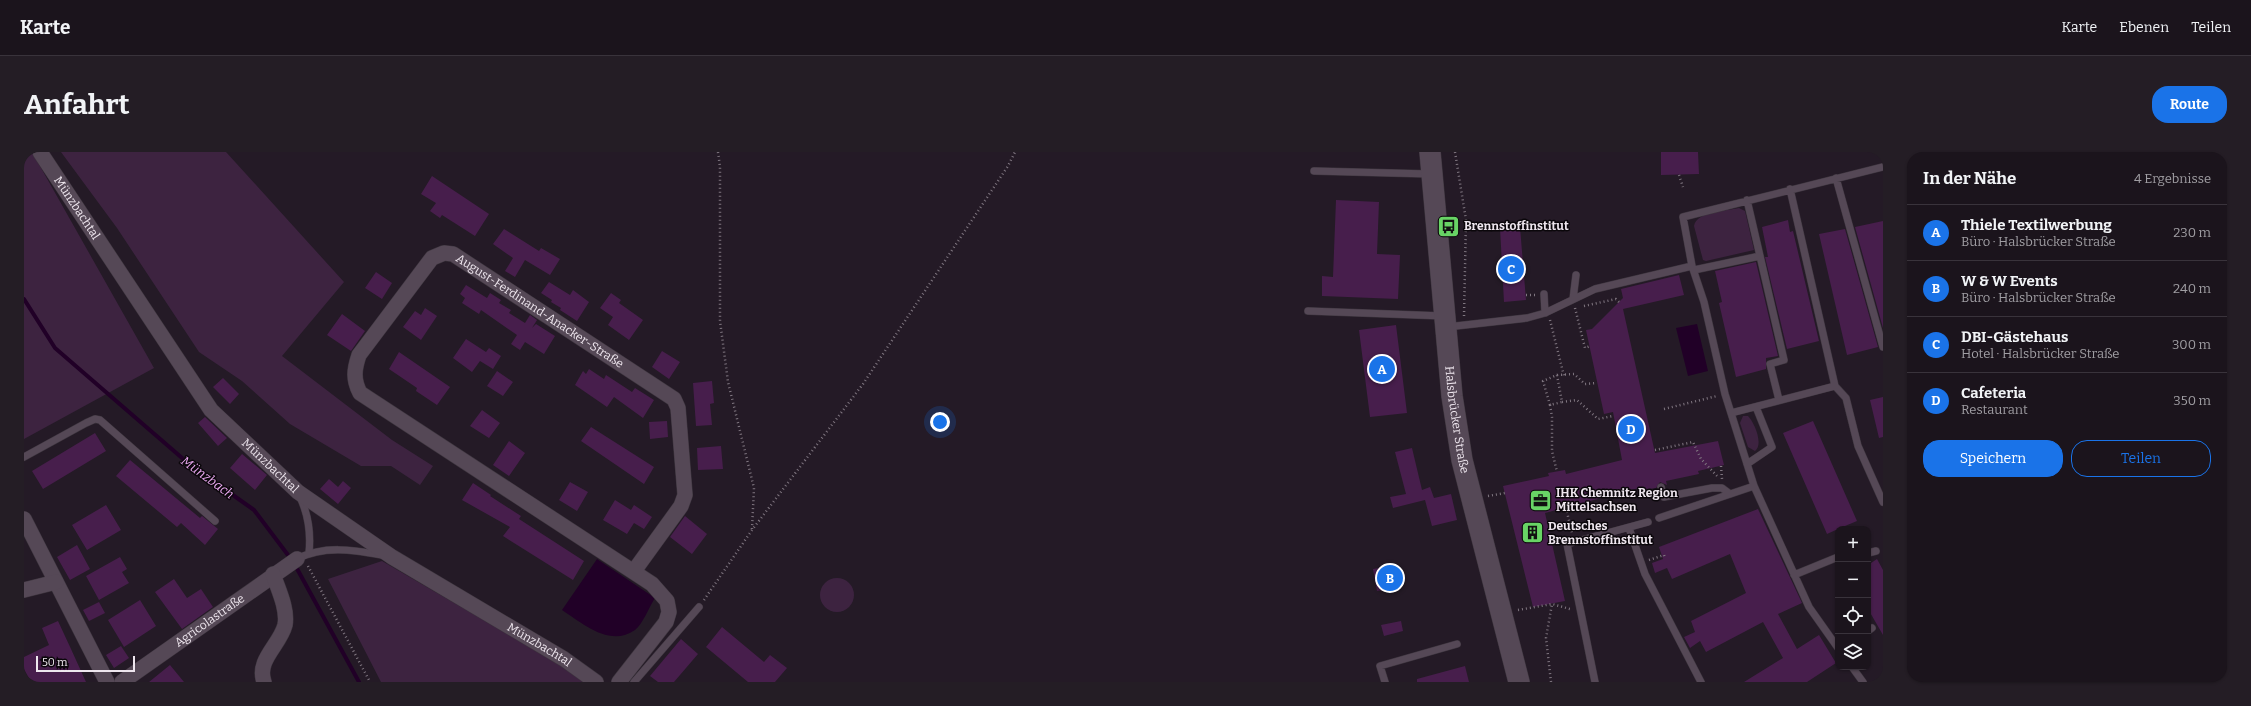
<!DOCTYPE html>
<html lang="de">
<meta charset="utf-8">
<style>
body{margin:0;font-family:Bitter,serif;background:#241d25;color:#f1f3f6}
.controls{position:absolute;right:12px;bottom:12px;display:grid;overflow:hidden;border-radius:8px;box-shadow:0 1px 3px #0004}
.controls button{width:36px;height:36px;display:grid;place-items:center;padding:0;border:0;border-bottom:1px solid #39333b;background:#1b141c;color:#f1f3f6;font:20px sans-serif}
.scale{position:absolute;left:12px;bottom:10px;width:99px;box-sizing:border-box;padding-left:4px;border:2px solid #eee6ee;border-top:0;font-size:11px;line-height:14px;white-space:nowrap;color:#eee6ee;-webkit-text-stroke:3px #0b070b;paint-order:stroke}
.you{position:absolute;left:916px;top:270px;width:14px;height:14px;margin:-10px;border:3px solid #fff;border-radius:50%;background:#1a73e8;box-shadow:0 0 0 6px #1a73e833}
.badge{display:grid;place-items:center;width:26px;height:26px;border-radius:50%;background:#1a73e8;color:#fff;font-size:13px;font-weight:700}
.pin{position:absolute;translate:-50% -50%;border:2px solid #fff;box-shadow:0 1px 4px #0006}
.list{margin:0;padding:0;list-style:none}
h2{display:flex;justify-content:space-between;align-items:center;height:52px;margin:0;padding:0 16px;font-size:17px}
h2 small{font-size:13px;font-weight:400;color:#a09ea3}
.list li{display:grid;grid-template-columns:26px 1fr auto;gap:12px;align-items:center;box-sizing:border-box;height:56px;padding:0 16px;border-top:1px solid #39333b}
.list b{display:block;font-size:15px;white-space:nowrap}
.list p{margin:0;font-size:13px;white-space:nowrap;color:#a09ea3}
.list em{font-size:13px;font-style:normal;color:#a09ea3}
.actions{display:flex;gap:8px;padding:12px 16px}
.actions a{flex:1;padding:9px 0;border:1px solid #1a73e8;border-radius:16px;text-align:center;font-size:14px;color:#1a73e8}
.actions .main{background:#1a73e8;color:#fff}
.icon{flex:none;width:22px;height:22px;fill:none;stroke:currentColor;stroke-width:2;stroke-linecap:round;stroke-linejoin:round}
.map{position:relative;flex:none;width:1859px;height:530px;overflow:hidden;border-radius:16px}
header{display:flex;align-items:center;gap:24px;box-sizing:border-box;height:56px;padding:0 20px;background:#1b141c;border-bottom:1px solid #39333b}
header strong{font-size:19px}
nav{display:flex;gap:22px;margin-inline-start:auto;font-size:14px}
.intro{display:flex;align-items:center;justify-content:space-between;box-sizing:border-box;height:96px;padding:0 24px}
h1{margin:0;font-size:28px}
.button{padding:10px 18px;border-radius:16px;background:#1a73e8;color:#fff;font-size:14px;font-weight:700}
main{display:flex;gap:24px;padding:0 24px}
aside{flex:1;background:#1b141c;border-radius:16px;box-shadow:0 1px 3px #0004}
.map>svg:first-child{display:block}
.green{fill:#3d2340}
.water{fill:#210027}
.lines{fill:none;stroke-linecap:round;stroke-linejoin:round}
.stream{stroke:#210027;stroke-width:4}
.building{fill:#471e4c}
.service-casing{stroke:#3e363f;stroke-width:8}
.minor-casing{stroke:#3e363f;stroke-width:16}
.secondary-casing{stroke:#3e363f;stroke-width:22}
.path{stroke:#807781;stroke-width:2.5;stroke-dasharray:1 3;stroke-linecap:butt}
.service{stroke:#554856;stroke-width:7}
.minor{stroke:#554856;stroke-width:15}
.secondary{stroke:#554856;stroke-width:21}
.labels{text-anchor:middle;stroke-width:3;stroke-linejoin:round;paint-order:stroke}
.street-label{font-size:12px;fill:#eee6ee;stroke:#0b070b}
.poi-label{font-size:12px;font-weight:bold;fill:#eee6ee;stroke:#0b070b;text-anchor:start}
.water-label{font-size:13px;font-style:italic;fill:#eaa8f1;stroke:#0b070b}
</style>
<header>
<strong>Karte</strong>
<nav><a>Karte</a><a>Ebenen</a><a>Teilen</a></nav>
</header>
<div class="intro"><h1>Anfahrt</h1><a class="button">Route</a></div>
<main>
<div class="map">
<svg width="1859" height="530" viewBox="0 0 1859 530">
<rect width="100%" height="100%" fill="#241a26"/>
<path class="green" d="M 0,0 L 8,0 L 130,216 L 0,287 Z
M 37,0 L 202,0 L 320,130 L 258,204 L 368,288 L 409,314 L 396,333 L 367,314 L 337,314 L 266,272 L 218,229 L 175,200 L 93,76 Z
M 1715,56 L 1721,59 L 1730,98 L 1682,109 L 1679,108 L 1670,74 C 1673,59 1702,59 1715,56 Z
M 1719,264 L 1724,264 C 1730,270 1740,292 1731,299 L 1724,295 L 1716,271 Z
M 358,409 L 546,518 L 562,530 L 357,530 L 304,427 Z
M796 443a17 17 0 1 1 34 0a17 17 0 1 1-34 0Z"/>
<path class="water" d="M 1673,172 L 1684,219 L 1664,224 L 1652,176 Z
M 573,407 L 631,446 C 625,455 619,472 611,478 C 586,496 558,471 538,458 Z"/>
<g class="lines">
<path class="stream" d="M 0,147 L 31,196 L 165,312 L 230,358 L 267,407
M 271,413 L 335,530"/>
</g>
<path class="building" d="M 1637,0 L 1674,0 L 1675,22 L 1637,23 Z
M 408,24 L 465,62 L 451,84 L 418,63 L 416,66 L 406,59 L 412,51 L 397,42 Z
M 1312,48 L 1355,50 L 1353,102 L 1376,103 L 1374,147 L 1298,144 L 1298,124 L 1309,125 Z
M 1764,68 L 1766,80 L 1769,79 L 1795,189 L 1763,197 L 1741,105 L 1744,105 L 1738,75 Z
M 1859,69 L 1859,176 L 1831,75 Z
M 1496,75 L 1502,148 L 1480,150 L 1476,76 Z
M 480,77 L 515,99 L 517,96 L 536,107 L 526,123 L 501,108 L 491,125 L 481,119 L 489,106 L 469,92 Z
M 1821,77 L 1854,195 L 1823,203 L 1795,82 Z
M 1732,110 L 1754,204 L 1742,206 L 1742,217 L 1712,225 L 1695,151 L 1698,150 L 1691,119 Z
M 352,120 L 368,131 L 358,147 L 341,136 Z
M 1655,123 L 1660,143 L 1599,157 L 1631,301 L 1694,289 L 1700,313 L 1674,319 L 1675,322 L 1642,329 L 1643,333 L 1636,330 L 1632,336 L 1616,338 L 1615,336 L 1521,361 L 1541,449 L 1509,455 L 1479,334 L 1525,324 L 1524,321 L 1541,318 L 1542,322 L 1598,308 L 1589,260 L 1580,262 L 1562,178 L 1568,177 L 1599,146 L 1597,137 Z
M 525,130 L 546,143 L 549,138 L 565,150 L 553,169 L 536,158 L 537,156 L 527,150 L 528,148 L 517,141 Z
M 442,133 L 463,146 L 466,141 L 477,148 L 475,151 L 487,158 L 485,161 L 501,171 L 506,163 L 513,168 L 508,176 L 512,172 L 531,184 L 520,202 L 501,190 L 496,198 L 487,192 L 493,183 L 457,158 L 455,162 L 438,151 L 441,146 L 436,142 Z
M 587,141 L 597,148 L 595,151 L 619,168 L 605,188 L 584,173 L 589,165 L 576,156 Z
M 401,156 L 413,164 L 397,188 L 379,175 L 391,159 L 397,163 Z
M 318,162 L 341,179 L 327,199 L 303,183 Z
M 1372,173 L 1383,261 L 1346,265 L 1335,178 Z
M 442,187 L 462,200 L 465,196 L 477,204 L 469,217 L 456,209 L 448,220 L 429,206 Z
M 638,199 L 656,210 L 645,227 L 628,215 Z
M 375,200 L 426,235 L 413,253 L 392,239 L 393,236 L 365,217 Z
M 565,217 L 580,227 L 582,223 L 608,240 L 611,236 L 630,248 L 619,266 L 590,245 L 583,255 L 551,233 L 559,219 L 562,222 Z
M 473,219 L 489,230 L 479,244 L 463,234 Z
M 199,226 L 215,242 L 206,252 L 189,235 Z
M 688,229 L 690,251 L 686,252 L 688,273 L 672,274 L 669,231 Z
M 1859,245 L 1859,285 L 1855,286 L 1846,248 Z
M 458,258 L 476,271 L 465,286 L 446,274 Z
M 181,265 L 203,286 L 194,294 L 174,271 Z
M 643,269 L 644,285 L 626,287 L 625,270 Z
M 1789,269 L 1833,369 L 1821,374 L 1822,377 L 1814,377 L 1803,382 L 1759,281 Z
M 567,275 L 630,315 L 620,332 L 557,289 Z
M 71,281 L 82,299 L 19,337 L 8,319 Z
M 485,289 L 501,301 L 485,324 L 469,313 Z
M 697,294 L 699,317 L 674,318 L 673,296 Z
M 1388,296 L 1398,338 L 1406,335 L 1410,346 L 1427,342 L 1433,368 L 1408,374 L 1401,348 L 1369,356 L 1366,345 L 1382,342 L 1371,300 Z
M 218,302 L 243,323 L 231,338 L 206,316 Z
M 106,308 L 176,366 L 178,364 L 194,377 L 181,393 L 157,371 L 153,375 L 92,324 Z
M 305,327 L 314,335 L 319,329 L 327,336 L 314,352 L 296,337 Z
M 546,330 L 564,340 L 553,359 L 535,348 Z
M 449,331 L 467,343 L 466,344 L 497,364 L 495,367 L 560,409 L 549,428 L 479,384 L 486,375 L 438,348 Z
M 591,348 L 607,358 L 610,353 L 628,365 L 620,377 L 610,371 L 603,382 L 579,368 Z
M 82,353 L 97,378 L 63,398 L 48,373 Z
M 1734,357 L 1778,451 L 1754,462 L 1773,497 L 1795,483 L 1812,511 L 1783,530 L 1720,530 L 1759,506 L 1739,470 L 1682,500 L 1676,489 L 1666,496 L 1660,485 L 1671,480 L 1667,469 L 1722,441 L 1706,402 L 1648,427 L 1643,416 L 1631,421 L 1628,411 L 1639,407 L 1635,395 Z
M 661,364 L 683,382 L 668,402 L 646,385 Z
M 53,393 L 66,417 L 46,428 L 33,405 Z
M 96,405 L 103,417 L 98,420 L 105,431 L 75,448 L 62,424 Z
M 1853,407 L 1859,418 L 1859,483 L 1844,457 L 1844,413 Z
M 1371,413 L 1374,436 L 1353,439 L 1349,417 Z
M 150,427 L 163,446 L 177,437 L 189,455 L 158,477 L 131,440 Z
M 116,448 L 132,474 L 100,495 L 84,468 Z
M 75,450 L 81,461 L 65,469 L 59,458 Z
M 34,469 L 47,497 L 62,530 L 7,530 L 0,517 L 0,505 L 25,493 L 18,476 Z
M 1377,469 L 1379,479 L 1360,484 L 1357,473 Z
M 698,475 L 740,510 L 746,503 L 763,516 L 751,530 L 724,530 L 682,495 Z
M 657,487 L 674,502 L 650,530 L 634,530 L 626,524 Z
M 97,494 L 105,506 L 90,516 L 82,503 Z
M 146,513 L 160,530 L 125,530 Z
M 1441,514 L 1445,530 L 1393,530 L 1393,527 Z"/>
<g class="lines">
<defs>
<path id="service" d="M 1290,19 L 1406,22
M 1812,26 L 1859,195
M 1766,37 L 1811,234 L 1822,246 L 1834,294 L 1859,350
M 1736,104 L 1760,208 L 1746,212 L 1755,248
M 1668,114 L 1659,65 L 1859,15
M 1670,118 L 1736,104 L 1723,48
M 1520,142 L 1521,161
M 1549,147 L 1552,123
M 1284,159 L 1420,164
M 1423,175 L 1503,166 L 1521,161 L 1571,137 L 1668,114 L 1680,150 L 1701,242 L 1730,334 L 1785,455 L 1814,496
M 1707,261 L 1811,234
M 0,305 L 62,271 L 71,267 L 76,268 L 191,369
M 1723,312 L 1748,295 L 1732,255
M 1637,335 L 1640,345 L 1688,336 L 1698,336 L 1706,342
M 276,345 C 285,364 287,381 285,401
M 1635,366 L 1730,334
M 1605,376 L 1621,422 L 1677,530
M 1844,401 L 1852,399
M 273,407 C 300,393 329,398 358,403
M 1770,423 L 1814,405
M 1844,479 L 1848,476
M 1828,515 L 1839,530
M 610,530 L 675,455
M 1361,530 L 1356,514 L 1433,492
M 1571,530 L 1543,392 L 1624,370"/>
<g id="minor">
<path id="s1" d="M 16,0 L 187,258 L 274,340 L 368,405 L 540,507 L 572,530"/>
<path d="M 0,367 L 83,530"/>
<path d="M 0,438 L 32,430"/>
<path id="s2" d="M 98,530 L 273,407"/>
<path d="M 240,530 C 232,508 256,493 261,473 C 264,457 254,437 249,422"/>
<path id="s3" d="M 595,530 L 642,470 L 645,460 L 643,449 L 628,432 L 336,241 C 329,227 330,218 335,203 L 408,106 L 420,101 L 429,102 L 650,247 L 654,256 L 661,343 L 657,354 L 610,419"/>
</g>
<g id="secondary">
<path id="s4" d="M 1406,0 L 1428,244 L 1438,308 L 1495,530"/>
</g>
</defs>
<use href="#service" class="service-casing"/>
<use href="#minor" class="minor-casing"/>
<use href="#secondary" class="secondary-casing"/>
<path class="path" d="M 694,0 L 696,15 L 696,169 L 704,230 L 730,336 L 728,377
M 1431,0 L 1442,68 L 1440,165
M 1655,23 L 1659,35
M 1502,143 L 1511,143
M 1560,154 L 1592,147 L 1595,150
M 1551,156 L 1561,196 L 1566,194
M 1526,168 L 1540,224
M 1533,223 L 1538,250 L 1526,253 L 1519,229 Z
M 1533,223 L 1550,222 L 1561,232 L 1573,231
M 1538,250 L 1553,248 L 1574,267 L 1589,264
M 1526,253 L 1528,265 L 1528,299 L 1533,320
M 1640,257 L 1693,244
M 1631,298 L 1669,290 L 1677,307 L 1695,326
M 1697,314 L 1698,327
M 1464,344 L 1481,341
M 1542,356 L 1548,381
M 1625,408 L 1640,403 L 1641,406
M 284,414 L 346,530
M 680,448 L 728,378 L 839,232 L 984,14 L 991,0
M 1494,458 L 1528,452 L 1546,457
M 1527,530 L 1522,486 L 1528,452"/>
<use href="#service" class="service"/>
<use href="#minor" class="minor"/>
<use href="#secondary" class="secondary"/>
</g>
<defs>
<symbol id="bus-square" viewBox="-11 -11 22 22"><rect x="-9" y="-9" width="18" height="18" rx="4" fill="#68d465" stroke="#0b070b"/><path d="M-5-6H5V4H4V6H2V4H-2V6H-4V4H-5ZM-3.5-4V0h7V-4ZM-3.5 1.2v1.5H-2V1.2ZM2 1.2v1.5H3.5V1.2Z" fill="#111"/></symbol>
<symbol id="office-square" viewBox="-11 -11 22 22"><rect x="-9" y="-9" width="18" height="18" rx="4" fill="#68d465" stroke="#0b070b"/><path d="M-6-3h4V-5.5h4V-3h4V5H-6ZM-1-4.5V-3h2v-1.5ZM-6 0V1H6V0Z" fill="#111"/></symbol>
<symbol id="building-square" viewBox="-11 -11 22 22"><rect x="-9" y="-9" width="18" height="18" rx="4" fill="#68d465" stroke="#0b070b"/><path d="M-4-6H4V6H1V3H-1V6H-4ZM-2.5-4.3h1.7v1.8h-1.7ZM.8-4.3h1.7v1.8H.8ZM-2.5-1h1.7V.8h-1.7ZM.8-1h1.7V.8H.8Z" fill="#111"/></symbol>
</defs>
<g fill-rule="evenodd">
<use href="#bus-square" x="1412" y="62" width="25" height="25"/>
<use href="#office-square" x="1504" y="336" width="25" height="25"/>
<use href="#building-square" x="1496" y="368" width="25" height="25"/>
</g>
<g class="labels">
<g class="street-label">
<text dy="4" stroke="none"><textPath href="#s1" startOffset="67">Münzbachtal</textPath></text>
<text dy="4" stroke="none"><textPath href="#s3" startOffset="756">August-Ferdinand-Anacker-Straße</textPath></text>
<text dy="4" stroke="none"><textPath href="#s4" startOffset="269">Halsbrücker Straße</textPath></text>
<text dy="4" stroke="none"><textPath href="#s1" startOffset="391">Münzbachtal</textPath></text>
<text dy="4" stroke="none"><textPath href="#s2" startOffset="107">Agricolastraße</textPath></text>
<text dy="4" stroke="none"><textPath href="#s1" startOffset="715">Münzbachtal</textPath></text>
</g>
<g class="poi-label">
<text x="1440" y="78">Brennstoffinstitut</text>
<text x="1532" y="345">IHK Chemnitz Region<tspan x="1532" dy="14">Mittelsachsen</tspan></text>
<text x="1524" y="378">Deutsches<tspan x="1524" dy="14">Brennstoffinstitut</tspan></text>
</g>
<g class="water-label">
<text transform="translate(184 325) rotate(36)" y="5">Münzbach</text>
</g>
</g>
</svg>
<div class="controls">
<button>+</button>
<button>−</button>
<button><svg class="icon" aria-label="locate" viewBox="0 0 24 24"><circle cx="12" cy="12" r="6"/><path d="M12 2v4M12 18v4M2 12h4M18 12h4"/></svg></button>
<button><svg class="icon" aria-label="layers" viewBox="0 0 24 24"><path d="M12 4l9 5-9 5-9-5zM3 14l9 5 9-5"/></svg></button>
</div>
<div class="scale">50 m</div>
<div class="you"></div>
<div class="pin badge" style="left:1358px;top:217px">A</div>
<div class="pin badge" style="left:1366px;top:426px">B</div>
<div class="pin badge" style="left:1487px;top:117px">C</div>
<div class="pin badge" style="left:1607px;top:277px">D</div>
</div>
<aside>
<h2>In der Nähe<small>4 Ergebnisse</small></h2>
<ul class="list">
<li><span class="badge">A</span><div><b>Thiele Textilwerbung</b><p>Büro · Halsbrücker Straße</p></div><em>230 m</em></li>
<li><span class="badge">B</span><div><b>W &amp; W Events</b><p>Büro · Halsbrücker Straße</p></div><em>240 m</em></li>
<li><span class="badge">C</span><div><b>DBI-Gästehaus</b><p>Hotel · Halsbrücker Straße</p></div><em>300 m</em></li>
<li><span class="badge">D</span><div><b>Cafeteria</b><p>Restaurant</p></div><em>350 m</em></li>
</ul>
<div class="actions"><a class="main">Speichern</a><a>Teilen</a></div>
</aside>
</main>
